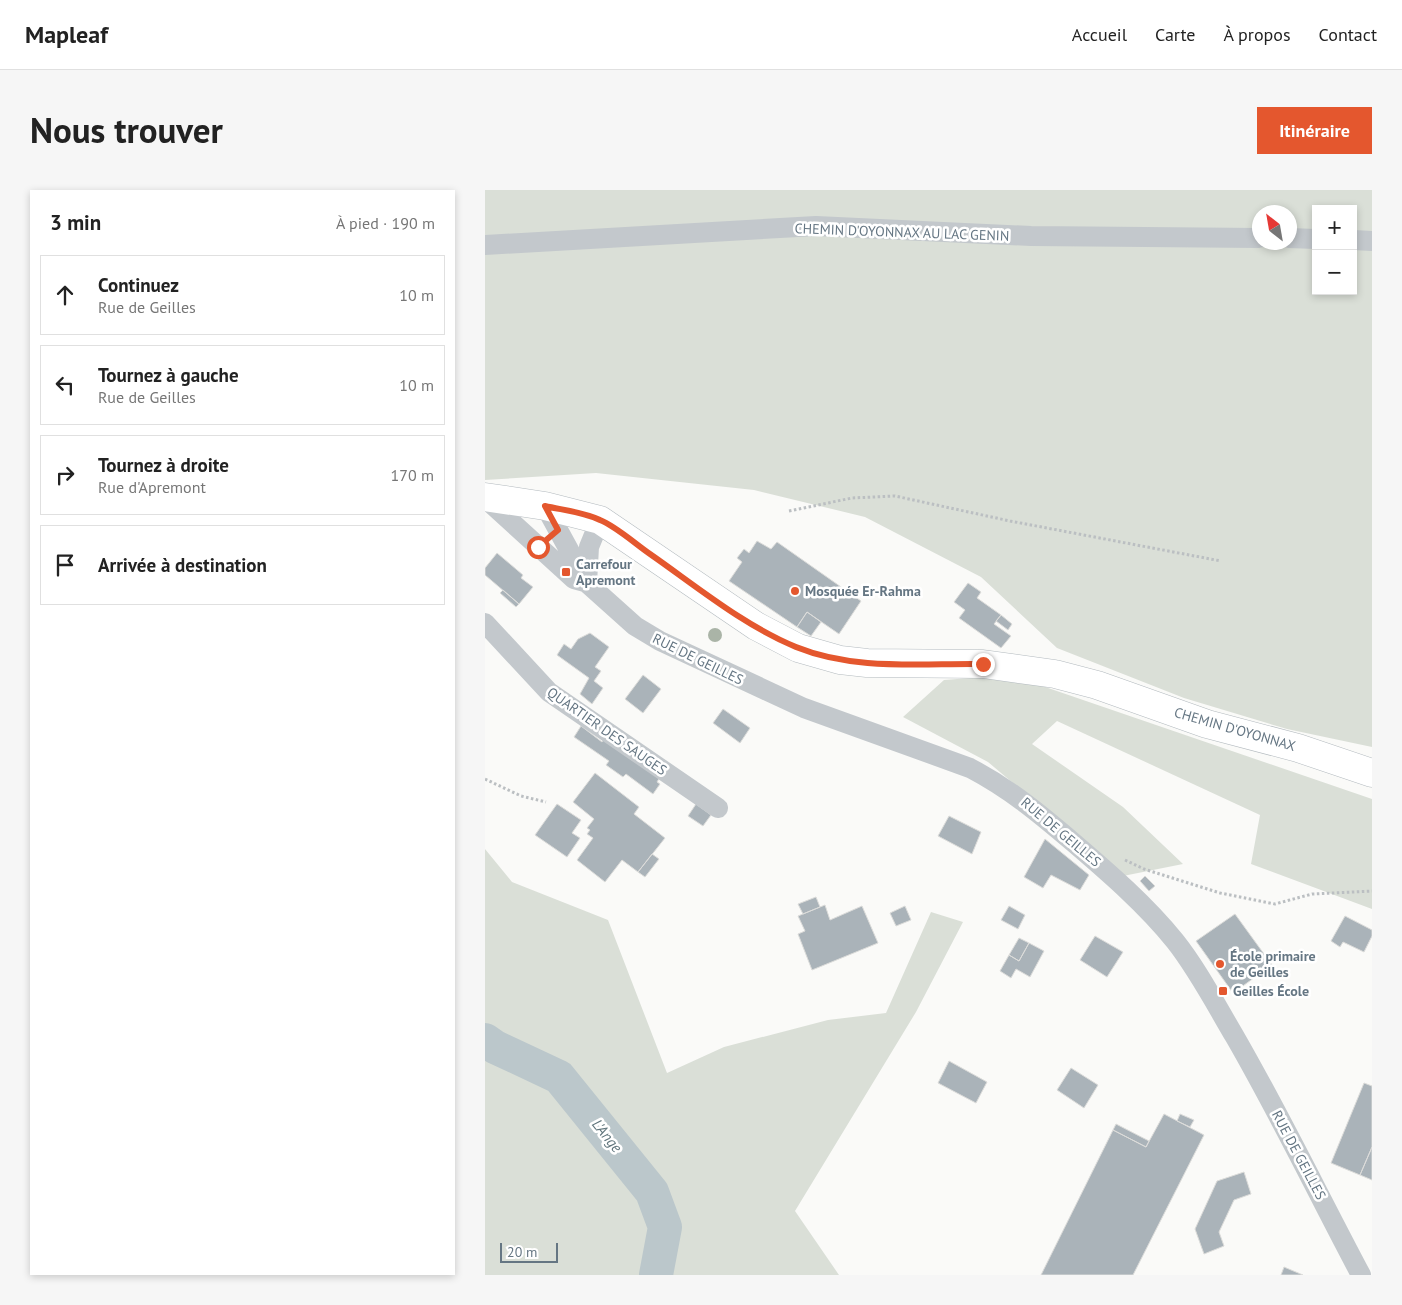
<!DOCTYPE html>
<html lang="fr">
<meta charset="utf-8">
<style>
body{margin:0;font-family:"PT Sans",sans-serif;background:#f6f6f6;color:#222}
.controls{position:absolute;right:15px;top:15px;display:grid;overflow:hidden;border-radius:0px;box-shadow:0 2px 8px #0003}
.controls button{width:45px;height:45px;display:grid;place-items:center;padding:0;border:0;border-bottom:1px solid #e0e0e0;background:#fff;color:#222;font:25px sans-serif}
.compass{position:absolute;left:767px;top:15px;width:45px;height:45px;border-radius:50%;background:#fff;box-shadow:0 2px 8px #0003;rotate:329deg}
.scale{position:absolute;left:15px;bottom:12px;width:58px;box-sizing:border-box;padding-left:5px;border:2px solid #657683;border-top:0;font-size:14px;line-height:18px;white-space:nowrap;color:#657683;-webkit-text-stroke:4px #fff;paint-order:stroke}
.stop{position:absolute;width:15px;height:15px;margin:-11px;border:4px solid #e4572e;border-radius:50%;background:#fff}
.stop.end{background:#e4572e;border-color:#fff;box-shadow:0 1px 5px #0008}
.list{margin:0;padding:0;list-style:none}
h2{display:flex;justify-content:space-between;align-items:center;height:65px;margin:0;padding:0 20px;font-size:21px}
h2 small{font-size:16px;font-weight:400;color:#767676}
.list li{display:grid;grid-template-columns:32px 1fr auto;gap:15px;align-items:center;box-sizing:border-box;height:80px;margin:0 10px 10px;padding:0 10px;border:1px solid #e0e0e0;border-radius:0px}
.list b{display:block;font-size:19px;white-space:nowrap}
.list p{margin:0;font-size:16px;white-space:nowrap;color:#767676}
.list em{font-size:16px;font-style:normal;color:#767676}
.icon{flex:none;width:28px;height:28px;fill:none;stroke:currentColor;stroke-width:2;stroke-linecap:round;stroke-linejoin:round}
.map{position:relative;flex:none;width:887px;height:1085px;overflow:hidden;border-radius:0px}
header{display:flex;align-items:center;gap:30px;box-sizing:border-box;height:70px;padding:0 25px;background:#fff;border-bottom:1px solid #e0e0e0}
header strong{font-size:24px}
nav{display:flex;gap:28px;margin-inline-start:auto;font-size:18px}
.intro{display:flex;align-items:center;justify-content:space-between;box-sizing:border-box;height:120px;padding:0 30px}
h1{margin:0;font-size:35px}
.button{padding:12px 22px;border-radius:0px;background:#e4572e;color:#fff;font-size:18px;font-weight:700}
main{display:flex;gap:30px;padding:0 30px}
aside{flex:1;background:#fff;border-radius:0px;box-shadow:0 2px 8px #0003}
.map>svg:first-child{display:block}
.green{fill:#dadfd7;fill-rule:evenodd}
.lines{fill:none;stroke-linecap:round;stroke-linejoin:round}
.river{stroke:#bbc7cb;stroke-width:34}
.building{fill:#aab3b9;stroke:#dcdcda}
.secondary-casing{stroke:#b3babf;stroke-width:29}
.path{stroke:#bbbfc2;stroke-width:3;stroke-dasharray:2.5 2.5;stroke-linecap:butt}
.street{stroke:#c3c8cc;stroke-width:20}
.secondary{stroke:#fff;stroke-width:28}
.tree{fill:#aab4a7}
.route{stroke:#e4572e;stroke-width:6}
.poi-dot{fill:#e4572e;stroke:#fff;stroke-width:2}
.labels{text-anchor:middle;stroke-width:5;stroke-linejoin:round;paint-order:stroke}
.street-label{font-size:14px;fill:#657683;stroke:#fff}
.poi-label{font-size:14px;font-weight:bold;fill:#657683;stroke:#fff;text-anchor:start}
.water-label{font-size:15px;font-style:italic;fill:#60757c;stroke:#fff}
</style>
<header>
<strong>Mapleaf</strong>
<nav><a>Accueil</a><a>Carte</a><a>À propos</a><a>Contact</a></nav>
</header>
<div class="intro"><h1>Nous trouver</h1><a class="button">Itinéraire</a></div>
<main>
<aside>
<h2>3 min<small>À pied · 190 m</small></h2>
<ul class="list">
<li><svg class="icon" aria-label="ahead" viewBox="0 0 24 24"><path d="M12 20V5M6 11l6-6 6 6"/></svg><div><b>Continuez</b><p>Rue de Geilles</p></div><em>10 m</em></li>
<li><svg class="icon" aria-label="left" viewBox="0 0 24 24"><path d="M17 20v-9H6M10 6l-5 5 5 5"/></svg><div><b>Tournez à gauche</b><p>Rue de Geilles</p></div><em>10 m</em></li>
<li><svg class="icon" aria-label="right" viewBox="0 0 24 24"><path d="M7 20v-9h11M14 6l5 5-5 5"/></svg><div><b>Tournez à droite</b><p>Rue d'Apremont</p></div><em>170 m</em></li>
<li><svg class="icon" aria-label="arrive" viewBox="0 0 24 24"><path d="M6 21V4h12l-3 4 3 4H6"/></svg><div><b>Arrivée à destination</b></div></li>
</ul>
</aside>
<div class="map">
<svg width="887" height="1085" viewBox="0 0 887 1085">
<rect width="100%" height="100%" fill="#fafaf8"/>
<path class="green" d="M 0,0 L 887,0 L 887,557 L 802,539 L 699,508 L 572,458 L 496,387 L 380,327 L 269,300 L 111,283 L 0,290 ZM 831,19 L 868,19 L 868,101 L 831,101 ZM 774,22 L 804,22 L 804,52 L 774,52 Z
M 525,485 L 887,609 L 887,719 L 766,674 L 775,625 L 572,531 L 547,554 L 638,617 L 698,674 L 638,686 L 503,572 L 418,527 L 459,490 Z
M 0,659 L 27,692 L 123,730 L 182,883 L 239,857 L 343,830 L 401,823 L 446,722 L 478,732 L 431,822 L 310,1021 L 354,1085 L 0,1085 Z"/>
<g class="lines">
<path class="river" d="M 0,850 L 10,857 L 74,887 L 167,1002 L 180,1037 L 171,1085"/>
</g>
<path class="building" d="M 272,351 L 286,359 L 292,352 L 376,411 L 354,444 L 322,422 L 312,437 L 244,391 L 257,372 L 252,368 L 259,359 L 264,363 Z
M 12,363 L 38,385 L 36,388 L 48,397 L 34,414 L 0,385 L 0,378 Z
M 483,393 L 496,402 L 492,408 L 516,425 L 509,434 L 526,446 L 516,458 L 474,428 L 480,420 L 469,412 Z
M 18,400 L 34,414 L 31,417 L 15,403 Z
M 322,422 L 336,432 L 326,446 L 312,437 Z
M 516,425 L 527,434 L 523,440 L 511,431 Z
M 105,443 L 124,457 L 110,477 L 116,481 L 109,491 L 118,498 L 107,514 L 95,504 L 104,488 L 72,465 L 79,454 L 86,459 L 93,449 Z
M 158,485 L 176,499 L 158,523 L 140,509 Z
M 238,519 L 265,538 L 255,553 L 228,533 Z
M 96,536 L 117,552 L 120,547 L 175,587 L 172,592 L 175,594 L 168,604 L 141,584 L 138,587 L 121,575 L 124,571 L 89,547 Z
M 110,583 L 154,617 L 149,624 L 180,648 L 153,682 L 137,670 L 120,692 L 92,670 L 108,648 L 102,644 L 105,640 L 102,638 L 109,629 L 88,612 Z
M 72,614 L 96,630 L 87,643 L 95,648 L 82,667 L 50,645 Z
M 211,614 L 226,625 L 218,636 L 203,626 Z
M 464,626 L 496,642 L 487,664 L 453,646 Z
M 560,649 L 604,685 L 595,700 L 566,685 L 558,698 L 539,687 Z
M 167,664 L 174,669 L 160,687 L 153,682 Z
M 660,686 L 670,696 L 664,701 L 655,691 Z
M 331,707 L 335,717 L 318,724 L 313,714 Z
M 340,715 L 345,730 L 377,716 L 393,753 L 327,780 L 313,744 L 320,741 L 313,726 Z
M 420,716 L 426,730 L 411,736 L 405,723 Z
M 524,716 L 540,725 L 533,739 L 516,730 Z
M 750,724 L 787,775 L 748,803 L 711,751 Z
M 860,726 L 887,740 L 887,746 L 879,762 L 858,752 L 855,757 L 846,751 Z
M 610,746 L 638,762 L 622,787 L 595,770 Z
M 534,748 L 544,753 L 534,771 L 524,765 Z
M 544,753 L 559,761 L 545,787 L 531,779 L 526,788 L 515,781 L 524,765 L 534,771 Z
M 464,871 L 502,892 L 491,913 L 453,893 Z
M 586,878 L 613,895 L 599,918 L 572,900 Z
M 879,893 L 887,896 L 887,957 L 875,985 L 846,973 Z
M 679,924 L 719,945 L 648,1085 L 556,1085 L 628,940 L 661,957 Z
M 695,924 L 709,930 L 705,937 L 692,931 Z
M 631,934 L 664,951 L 661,957 L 628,940 Z
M 887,957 L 887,990 L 875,985 Z
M 759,982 L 766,1004 L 749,1010 L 734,1042 L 739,1056 L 719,1064 L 710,1039 L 732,991 Z
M 799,1077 L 818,1085 L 796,1085 Z"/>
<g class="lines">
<defs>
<path id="secondary" d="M 0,307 L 60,316 L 115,330 L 271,436 L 313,458 L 355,470 L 382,473 L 498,474 L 570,484 L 612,495 L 722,534 L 813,558 L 887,583"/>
</defs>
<use href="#secondary" class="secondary-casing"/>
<path class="path" d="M 304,321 L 367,308 L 410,306 L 525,331 L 736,371
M 0,589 L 36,606 L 61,612
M 640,670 L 659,679 L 735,703 L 790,714 L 827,704 L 887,701"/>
<path class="street" d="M 804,48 L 831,49
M 868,50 L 887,51
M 0,55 L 331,36 L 546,46 L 774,48
M 0,308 L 89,389 L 100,392
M 60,316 L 102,393 L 150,436 L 175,451 L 319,518 L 485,578 C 525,599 555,624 589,653 C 624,683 661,715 690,751 C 713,780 731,815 750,847 C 795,925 834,1006 876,1085
M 102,393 L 104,357 L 115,330
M 0,433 L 64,502 L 233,618"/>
<use href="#secondary" class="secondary"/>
</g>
<circle class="tree" cx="230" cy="445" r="7"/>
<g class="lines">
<path class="route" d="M 53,357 L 73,340 L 60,316 C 77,320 98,322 115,330 C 132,337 149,353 165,364 C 211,396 258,435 311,457 C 370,481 436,473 498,474"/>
</g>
<g class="poi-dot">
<rect x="76" y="377" width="10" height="10" rx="2.5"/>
<circle cx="310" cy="401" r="5"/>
<circle cx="735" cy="774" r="5"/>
<rect x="733" y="796" width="10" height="10" rx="2.5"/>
</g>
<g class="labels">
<g class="street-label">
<text transform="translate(417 42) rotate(2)" y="5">CHEMIN D'OYONNAX AU LAC GENIN</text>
<text transform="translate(213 469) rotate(26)" y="5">RUE DE GEILLES</text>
<text transform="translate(750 539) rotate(16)" y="5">CHEMIN D'OYONNAX</text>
<text transform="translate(122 541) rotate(35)" y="5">QUARTIER DES SAUGES</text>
<text transform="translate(576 642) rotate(40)" y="5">RUE DE GEILLES</text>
<text transform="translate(814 965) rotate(62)" y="5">RUE DE GEILLES</text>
</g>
<g class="poi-label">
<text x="91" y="379">Carrefour<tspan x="91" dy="16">Apremont</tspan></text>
<text x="320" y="406">Mosquée Er-Rahma</text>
<text x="745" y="771">École primaire<tspan x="745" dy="16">de Geilles</tspan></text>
<text x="748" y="806">Geilles École</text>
</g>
<g class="water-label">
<text transform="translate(122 946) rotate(51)" y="5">L'Ange</text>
</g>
</g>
</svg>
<div class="controls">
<button>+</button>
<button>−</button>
</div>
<svg class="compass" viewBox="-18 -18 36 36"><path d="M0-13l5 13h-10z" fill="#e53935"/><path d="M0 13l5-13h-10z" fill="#767676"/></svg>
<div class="scale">20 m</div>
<div class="stop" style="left:53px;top:357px"></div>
<div class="stop end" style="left:498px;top:474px"></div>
</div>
</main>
